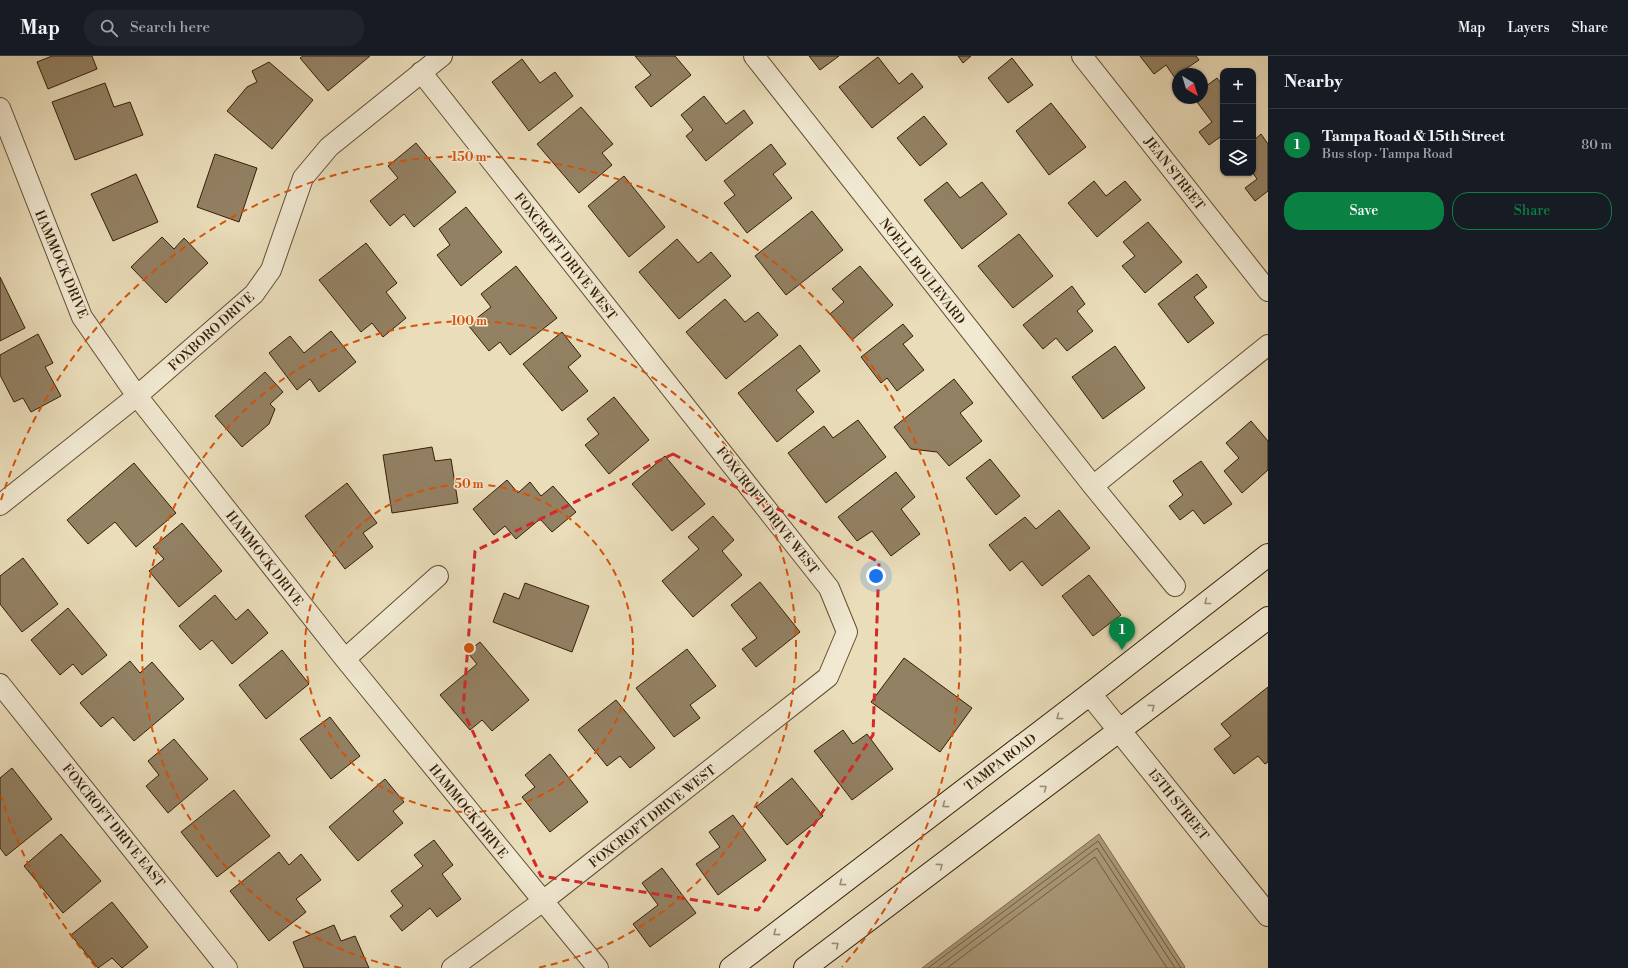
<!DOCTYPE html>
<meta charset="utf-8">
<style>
body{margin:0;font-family:"Libre Bodoni",serif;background:#20242c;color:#f1f3f6}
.controls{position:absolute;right:12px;top:12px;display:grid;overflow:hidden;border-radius:8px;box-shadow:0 1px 3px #0004}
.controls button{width:36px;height:36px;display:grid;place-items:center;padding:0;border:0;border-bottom:1px solid #363941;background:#171b24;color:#f1f3f6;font:20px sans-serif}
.compass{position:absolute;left:1172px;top:12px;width:36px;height:36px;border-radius:50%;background:#171b24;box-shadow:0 1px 3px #0004;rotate:142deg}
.you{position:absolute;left:876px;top:520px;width:14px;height:14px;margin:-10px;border:3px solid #fff;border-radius:50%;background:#1a73e8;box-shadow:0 0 0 6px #1a73e833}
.badge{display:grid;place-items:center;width:26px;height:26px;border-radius:50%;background:#0b8043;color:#fff;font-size:13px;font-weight:700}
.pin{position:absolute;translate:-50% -33px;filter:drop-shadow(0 1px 2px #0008)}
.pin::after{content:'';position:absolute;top:21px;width:14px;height:12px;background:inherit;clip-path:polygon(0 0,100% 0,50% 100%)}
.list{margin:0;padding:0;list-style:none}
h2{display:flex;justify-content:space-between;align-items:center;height:52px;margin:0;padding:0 16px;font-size:17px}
h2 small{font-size:13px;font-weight:400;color:#9ea1a6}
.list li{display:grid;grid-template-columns:26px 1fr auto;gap:12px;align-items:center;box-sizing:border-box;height:72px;padding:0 16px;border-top:1px solid #363941}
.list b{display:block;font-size:15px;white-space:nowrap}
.list p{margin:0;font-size:13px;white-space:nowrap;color:#9ea1a6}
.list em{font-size:13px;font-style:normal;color:#9ea1a6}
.actions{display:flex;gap:8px;padding:12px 16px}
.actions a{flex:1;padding:9px 0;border:1px solid #0b8043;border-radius:16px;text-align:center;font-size:14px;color:#0b8043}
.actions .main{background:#0b8043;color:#fff}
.icon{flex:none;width:22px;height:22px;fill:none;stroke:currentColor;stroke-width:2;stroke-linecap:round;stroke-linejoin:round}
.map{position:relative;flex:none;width:1268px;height:912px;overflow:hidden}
header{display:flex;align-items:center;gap:24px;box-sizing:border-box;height:56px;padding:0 20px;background:#171b24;border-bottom:1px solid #363941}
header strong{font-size:19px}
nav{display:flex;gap:22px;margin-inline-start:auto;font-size:14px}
.search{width:280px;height:36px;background:#20242c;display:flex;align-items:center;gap:10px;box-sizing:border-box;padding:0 14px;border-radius:16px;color:#9ea1a6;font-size:15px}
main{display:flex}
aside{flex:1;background:#171b24}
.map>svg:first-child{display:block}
.water{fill:#ac9c7d;stroke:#7c6a4d}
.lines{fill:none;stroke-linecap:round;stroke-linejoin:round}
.shore{stroke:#705d42;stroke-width:1}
.building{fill:#938164;stroke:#351e06}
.minor-casing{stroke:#624e33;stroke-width:22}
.tertiary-casing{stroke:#624e33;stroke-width:24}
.secondary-casing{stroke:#351e06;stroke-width:24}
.minor{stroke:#f1e9d2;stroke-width:20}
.tertiary{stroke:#f1e9d2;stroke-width:22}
.secondary{stroke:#f1e9d2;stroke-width:22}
.oneway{stroke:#9c8e76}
.marked{fill:none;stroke:#d62828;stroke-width:3;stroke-dasharray:8 5;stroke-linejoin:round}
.ring{fill:none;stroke:#d6530b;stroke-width:2;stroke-dasharray:7 5}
.labels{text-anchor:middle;stroke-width:3;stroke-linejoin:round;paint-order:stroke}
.street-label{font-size:13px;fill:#351e06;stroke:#f1e9d2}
.centre{fill:#d6530b;stroke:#f1e9d2;stroke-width:2}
.ring-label{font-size:12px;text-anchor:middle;font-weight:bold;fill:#d6530b;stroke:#f1e9d2;stroke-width:3;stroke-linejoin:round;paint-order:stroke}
</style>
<header>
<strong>Map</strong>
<div class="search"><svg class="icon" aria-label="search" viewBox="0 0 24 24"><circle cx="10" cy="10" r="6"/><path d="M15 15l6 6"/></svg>Search here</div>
<nav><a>Map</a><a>Layers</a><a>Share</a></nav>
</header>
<main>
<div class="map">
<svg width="1268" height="912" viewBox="0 0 1268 912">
<rect width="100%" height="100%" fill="#eaddba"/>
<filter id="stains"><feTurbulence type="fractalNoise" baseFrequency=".005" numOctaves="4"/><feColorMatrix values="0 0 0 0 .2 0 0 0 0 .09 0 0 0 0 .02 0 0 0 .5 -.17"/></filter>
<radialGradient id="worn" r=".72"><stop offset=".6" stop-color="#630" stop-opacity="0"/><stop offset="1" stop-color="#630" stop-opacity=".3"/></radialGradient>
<path class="water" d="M 1099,778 L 1185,911 L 1184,912 L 922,912 Z"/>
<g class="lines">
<path class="shore" d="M 928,912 L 1098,785 L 1181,912
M 937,912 L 1097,792 L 1175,912
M 947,912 L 1095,801 L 1167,912"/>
</g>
<path class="building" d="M 52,0 L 92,0 L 97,13 L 48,33 L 37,6 Z
M 303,0 L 370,0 L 328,35 L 300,2 Z
M 635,0 L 675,0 L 691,19 L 651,51 L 635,31 L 651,19 Z
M 809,0 L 839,0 L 820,14 Z
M 958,0 L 971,0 L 963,7 Z
M 1140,0 L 1196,0 L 1199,4 L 1178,18 L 1175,22 L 1166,9 L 1154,18 Z
M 878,1 L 899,28 L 912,17 L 923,31 L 872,72 L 839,31 Z
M 1012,2 L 1033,29 L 1008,47 L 988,22 Z
M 522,3 L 540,27 L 555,16 L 573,40 L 529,75 L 492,26 Z
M 269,6 L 313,44 L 272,93 L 227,55 L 247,31 L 257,26 L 252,15 Z
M 1217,22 L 1223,30 L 1223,79 L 1209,89 L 1199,76 L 1212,66 L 1194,42 L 1202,42 L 1202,33 Z
M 105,27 L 114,51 L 130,46 L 143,79 L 75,104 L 52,46 Z
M 704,40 L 726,68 L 744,54 L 753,67 L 706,105 L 686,80 L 693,74 L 681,59 Z
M 1051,47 L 1086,91 L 1049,119 L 1016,75 Z
M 581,51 L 613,88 L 602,97 L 612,109 L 579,137 L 537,88 Z
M 924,60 L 947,88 L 920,110 L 897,82 Z
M 1261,78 L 1268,88 L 1268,135 L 1255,145 L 1245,132 L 1257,123 L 1253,117 L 1253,85 Z
M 416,87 L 456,136 L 414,171 L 404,158 L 390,170 L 370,145 L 398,122 L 388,110 Z
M 771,88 L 786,108 L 773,118 L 792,142 L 747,177 L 724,147 L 735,139 L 724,125 Z
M 215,98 L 257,112 L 239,166 L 197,151 Z
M 136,118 L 158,166 L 113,185 L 91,138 Z
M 624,120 L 665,171 L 629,201 L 588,150 Z
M 1094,125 L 1106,140 L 1125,125 L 1141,144 L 1097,181 L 1068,147 Z
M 947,126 L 960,142 L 982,126 L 1007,158 L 962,193 L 924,144 Z
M 466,151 L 502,196 L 461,230 L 437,199 L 450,189 L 439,173 Z
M 812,155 L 843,194 L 786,239 L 755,200 Z
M 1148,166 L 1182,206 L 1145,237 L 1122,210 L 1135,200 L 1123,186 Z
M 1019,178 L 1053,220 L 1013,252 L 978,210 Z
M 162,181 L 174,193 L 184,182 L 208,207 L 166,247 L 131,211 Z
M 677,183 L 698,207 L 711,196 L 731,220 L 679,263 L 639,216 Z
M 366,187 L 397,227 L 386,236 L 406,262 L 383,281 L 372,267 L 361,276 L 319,224 Z
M 516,210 L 557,262 L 510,299 L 500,286 L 489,295 L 468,269 L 491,251 L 481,238 Z
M 860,210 L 893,249 L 852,284 L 830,258 L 844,246 L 832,233 Z
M 1197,218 L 1207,231 L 1194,241 L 1214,267 L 1188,287 L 1158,248 Z
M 0,221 L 25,272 L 0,285 Z
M 1072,230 L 1085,248 L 1077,255 L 1093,275 L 1067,295 L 1056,282 L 1043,293 L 1023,269 Z
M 725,243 L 745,266 L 758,256 L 778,279 L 726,323 L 686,276 Z
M 903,268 L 913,280 L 903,288 L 924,314 L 897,335 L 887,322 L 881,327 L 861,301 Z
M 331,275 L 356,306 L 319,336 L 310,323 L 297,334 L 269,297 L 290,280 L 304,297 Z
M 562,276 L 581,300 L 568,311 L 588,335 L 562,355 L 523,308 Z
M 38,278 L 53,307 L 45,311 L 61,340 L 31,356 L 23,342 L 14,346 L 0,319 L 0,299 Z
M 800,289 L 820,315 L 796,334 L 814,356 L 777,386 L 738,337 Z
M 1115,290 L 1145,332 L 1103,363 L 1072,321 Z
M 265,316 L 283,336 L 270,348 L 275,353 L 269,368 L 242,391 L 215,360 Z
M 954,323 L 973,347 L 960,357 L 982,385 L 949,410 L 937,396 L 911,393 L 894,371 Z
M 614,341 L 649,384 L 609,418 L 585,389 L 599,378 L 587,363 Z
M 858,364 L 886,401 L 826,447 L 788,397 L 824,370 L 833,382 Z
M 1251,365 L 1268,385 L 1268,414 L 1242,437 L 1224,415 L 1239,402 L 1226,387 Z
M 432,391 L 435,405 L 451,403 L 458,447 L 392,457 L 383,399 Z
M 665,400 L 705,448 L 672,475 L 632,428 Z
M 990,403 L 1020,440 L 996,459 L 966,422 Z
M 1201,405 L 1232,448 L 1204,468 L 1193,454 L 1180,464 L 1169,450 L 1183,439 L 1173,425 Z
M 134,407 L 176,457 L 136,491 L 115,466 L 88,488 L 67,464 Z
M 896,416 L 915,441 L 901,453 L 920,478 L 891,500 L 872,475 L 857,485 L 838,461 Z
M 507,424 L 518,437 L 530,426 L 541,440 L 553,430 L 576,456 L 552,476 L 540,463 L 516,483 L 505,470 L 494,479 L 473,453 Z
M 347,427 L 377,467 L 363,477 L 373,491 L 345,513 L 305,460 Z
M 1059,454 L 1090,492 L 1042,530 L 1022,505 L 1010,515 L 989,489 L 1025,461 L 1036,473 Z
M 713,460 L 734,484 L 722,495 L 742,519 L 693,561 L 662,525 L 699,493 L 688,481 Z
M 182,467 L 222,515 L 179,551 L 149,515 L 164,503 L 153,491 Z
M 23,502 L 58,548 L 22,576 L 0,548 L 0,520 Z
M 1089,519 L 1121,559 L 1093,580 L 1062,540 Z
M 760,526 L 800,576 L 756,611 L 742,593 L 757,582 L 731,549 Z
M 525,527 L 589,550 L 572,596 L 493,566 L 504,537 L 519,543 Z
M 215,539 L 236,564 L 248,553 L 268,577 L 232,608 L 212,584 L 200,594 L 179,570 Z
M 68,552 L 107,599 L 82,619 L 73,608 L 60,619 L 31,584 Z
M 480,586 L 529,644 L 492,675 L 482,664 L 470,674 L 440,639 L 477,608 L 467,596 Z
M 687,593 L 716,630 L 690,649 L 700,662 L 674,681 L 636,632 Z
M 282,594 L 309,628 L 266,663 L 239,629 Z
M 904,602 L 972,652 L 940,696 L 871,646 Z
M 130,605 L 140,617 L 152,606 L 184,643 L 134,685 L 113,661 L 101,671 L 80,647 Z
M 1268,631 L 1268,706 L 1265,708 L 1258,700 L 1234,718 L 1214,693 L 1231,680 L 1221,668 Z
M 616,644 L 655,692 L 630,712 L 620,700 L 607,710 L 578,674 Z
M 330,661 L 360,700 L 331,723 L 300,683 Z
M 843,674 L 853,688 L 867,678 L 893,713 L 852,744 L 814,695 Z
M 174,683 L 208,723 L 168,757 L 146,730 L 159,719 L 148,705 Z
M 550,698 L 588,746 L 550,776 L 522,741 L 535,731 L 525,719 Z
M 12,712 L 52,763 L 6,800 L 0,792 L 0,722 Z
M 792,722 L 823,760 L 787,789 L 756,751 Z
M 385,723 L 404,746 L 393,755 L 403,767 L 358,805 L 329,771 Z
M 234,734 L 270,780 L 217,821 L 181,776 Z
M 733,759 L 766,804 L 718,839 L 696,808 L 720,791 L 709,776 Z
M 61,778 L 101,825 L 63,857 L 24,810 Z
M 434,784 L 453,809 L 442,818 L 461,843 L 437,861 L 430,852 L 402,875 L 390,860 L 403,850 L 391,835 L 423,810 L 414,799 Z
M 279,796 L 289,809 L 301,798 L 321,824 L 296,843 L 306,856 L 269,885 L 230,835 Z
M 662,812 L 696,857 L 650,891 L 633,868 L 658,849 L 642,827 Z
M 112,846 L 148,891 L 122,912 L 112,902 L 98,912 L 71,879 Z
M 334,869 L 341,885 L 355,880 L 369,912 L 304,912 L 293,886 Z"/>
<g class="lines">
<defs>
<path id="minor" d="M 754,0 L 1093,430 L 1175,530
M 1082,0 L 1268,235
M 421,16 L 829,532 L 847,576 L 828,621 L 543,845 L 452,912
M 0,52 L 82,261 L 137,340 L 345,603 L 598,912
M 1093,430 L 1268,289
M 0,449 L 137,340 L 254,238 L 271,214 L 303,122 L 329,91 L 442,0
M 345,603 L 438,520
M 0,628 L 227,912"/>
<path id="tertiary" d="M 1090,638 L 1268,859"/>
<path id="secondary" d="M 731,912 L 1090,638 L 1268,499
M 805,912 L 1268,562"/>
</defs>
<use href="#minor" class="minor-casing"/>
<use href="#tertiary" class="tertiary-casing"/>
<use href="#secondary" class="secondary-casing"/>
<use href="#minor" class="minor"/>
<use href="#tertiary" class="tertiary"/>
<use href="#secondary" class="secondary"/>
</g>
<defs><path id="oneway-chevron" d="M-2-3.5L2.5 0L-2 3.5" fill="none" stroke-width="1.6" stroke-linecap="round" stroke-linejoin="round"/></defs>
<g class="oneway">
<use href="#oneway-chevron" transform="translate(1207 546) rotate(142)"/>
<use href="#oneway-chevron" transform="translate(1152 651) rotate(-37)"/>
<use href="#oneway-chevron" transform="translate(1059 661) rotate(143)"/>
<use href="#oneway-chevron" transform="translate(1044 732) rotate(-37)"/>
<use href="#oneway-chevron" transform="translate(945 749) rotate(143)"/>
<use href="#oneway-chevron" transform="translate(940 810) rotate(-37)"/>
<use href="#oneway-chevron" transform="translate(842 827) rotate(143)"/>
<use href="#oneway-chevron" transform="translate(776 877) rotate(143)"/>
<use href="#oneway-chevron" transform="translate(836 889) rotate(-37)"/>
</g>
<path class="marked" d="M 673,398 L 879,506 L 873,679 L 758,854 L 541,820 L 463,655 L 475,495 Z"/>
<g class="ring">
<circle cx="469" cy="592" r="164"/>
<path d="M401 912A327 327 0 1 1 537 912"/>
<path d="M96 911A491 491 0 0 1 1 740M1 444A491 491 0 1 1 842 911"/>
</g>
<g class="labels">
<g class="street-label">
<text transform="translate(1175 117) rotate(52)" y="5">JEAN STREET</text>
<text transform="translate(566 200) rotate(52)" y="5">FOXCROFT DRIVE WEST</text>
<text transform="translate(62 208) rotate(67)" y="5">HAMMOCK DRIVE</text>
<text transform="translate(923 215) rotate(52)" y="5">NOELL BOULEVARD</text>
<text transform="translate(211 275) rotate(-42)" y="5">FOXBORO DRIVE</text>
<text transform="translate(768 454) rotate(52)" y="5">FOXCROFT DRIVE WEST</text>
<text transform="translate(265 502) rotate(52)" y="5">HAMMOCK DRIVE</text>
<text transform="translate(1000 706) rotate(-37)" y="5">TAMPA ROAD</text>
<text transform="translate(1179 748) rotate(51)" y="5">15TH STREET</text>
<text transform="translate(469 755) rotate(51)" y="5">HAMMOCK DRIVE</text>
<text transform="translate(652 760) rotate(-38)" y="5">FOXCROFT DRIVE WEST</text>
<text transform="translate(114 769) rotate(51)" y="5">FOXCROFT DRIVE EAST</text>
</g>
</g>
<circle cx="469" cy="592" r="6" class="centre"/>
<g class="ring-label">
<text x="469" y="105">150 m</text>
<text x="469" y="269">100 m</text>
<text x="469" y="432">50 m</text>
</g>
<rect width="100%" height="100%" filter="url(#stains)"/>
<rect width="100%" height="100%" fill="url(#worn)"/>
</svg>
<div class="controls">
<button>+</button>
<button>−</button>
<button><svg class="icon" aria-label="layers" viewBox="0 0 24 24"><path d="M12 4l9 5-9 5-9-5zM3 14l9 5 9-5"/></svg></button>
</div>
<svg class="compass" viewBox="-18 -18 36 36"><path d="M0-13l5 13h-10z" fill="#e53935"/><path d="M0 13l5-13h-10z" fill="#9ea1a6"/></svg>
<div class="you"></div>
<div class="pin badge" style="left:1122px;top:594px">1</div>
</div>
<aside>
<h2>Nearby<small></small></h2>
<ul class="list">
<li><span class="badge">1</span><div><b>Tampa Road &amp; 15th Street</b><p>Bus stop · Tampa Road</p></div><em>80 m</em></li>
</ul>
<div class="actions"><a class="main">Save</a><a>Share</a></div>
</aside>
</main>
